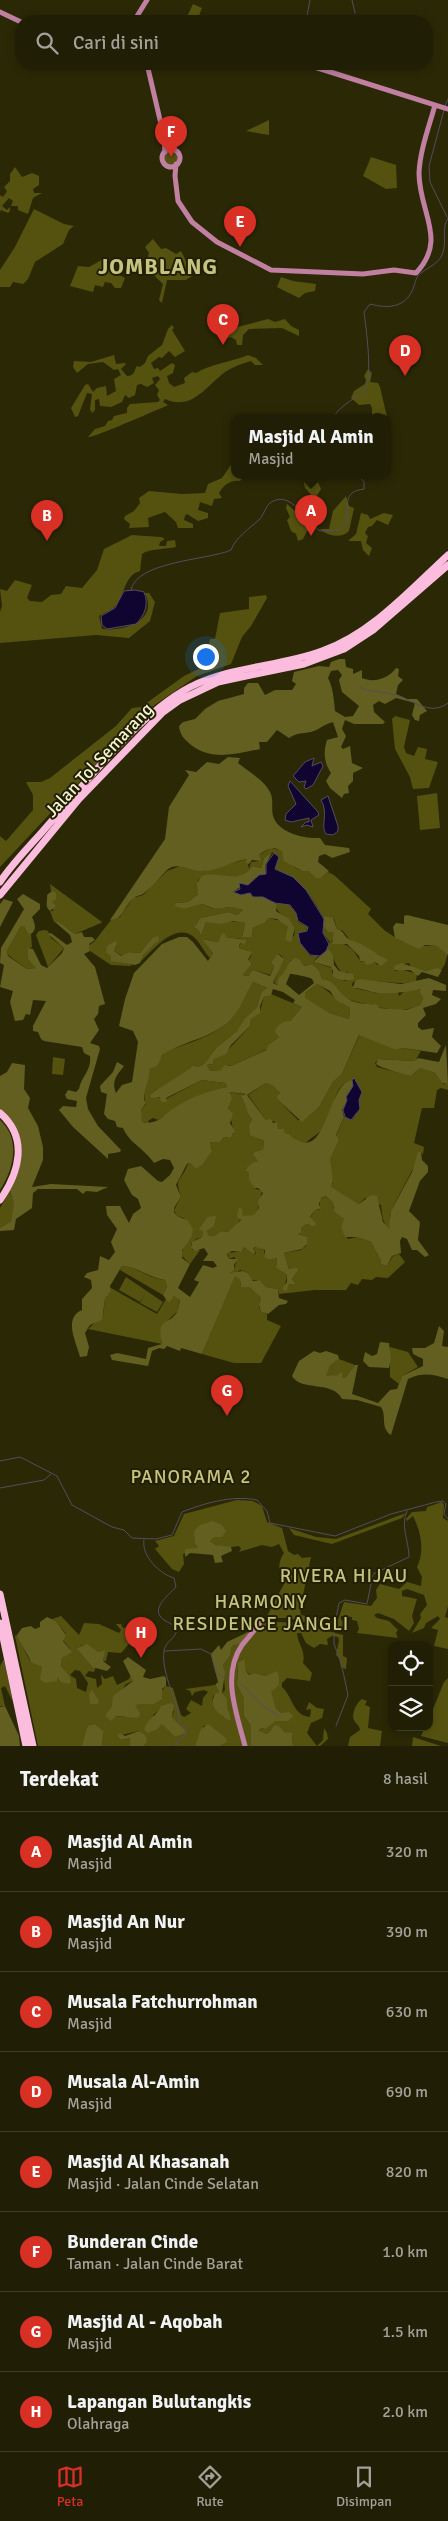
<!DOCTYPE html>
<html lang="id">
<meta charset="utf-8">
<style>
body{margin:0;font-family:Signika,sans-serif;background:#28270e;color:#f1f3f6}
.controls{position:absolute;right:15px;bottom:15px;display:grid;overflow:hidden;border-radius:10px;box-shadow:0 2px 8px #0003}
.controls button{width:45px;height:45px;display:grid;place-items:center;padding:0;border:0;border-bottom:1px solid #3d3c26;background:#201e04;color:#f1f3f6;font:25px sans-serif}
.you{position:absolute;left:205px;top:656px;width:18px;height:18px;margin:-12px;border:4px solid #fff;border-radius:50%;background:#1a73e8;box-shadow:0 0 0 8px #1a73e833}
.badge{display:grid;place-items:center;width:32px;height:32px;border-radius:50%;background:#d93025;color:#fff;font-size:16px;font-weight:700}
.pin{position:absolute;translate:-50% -41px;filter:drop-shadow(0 1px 2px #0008)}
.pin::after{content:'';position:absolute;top:26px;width:18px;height:15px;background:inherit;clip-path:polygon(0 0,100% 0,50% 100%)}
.popup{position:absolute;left:231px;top:414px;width:160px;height:65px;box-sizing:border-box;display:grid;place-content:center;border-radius:10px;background:#201e04;filter:drop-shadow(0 1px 4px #0005);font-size:16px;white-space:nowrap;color:#a2a29a}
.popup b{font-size:19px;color:#f1f3f6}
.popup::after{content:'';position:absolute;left:50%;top:100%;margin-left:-10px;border:10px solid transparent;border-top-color:#201e04}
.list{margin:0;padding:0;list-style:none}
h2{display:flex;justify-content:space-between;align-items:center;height:65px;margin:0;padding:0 20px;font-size:21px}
h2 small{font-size:16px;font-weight:400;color:#a2a29a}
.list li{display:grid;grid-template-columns:32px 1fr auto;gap:15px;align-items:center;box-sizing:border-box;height:80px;padding:0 20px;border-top:1px solid #3d3c26}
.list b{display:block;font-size:19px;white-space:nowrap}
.list p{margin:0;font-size:16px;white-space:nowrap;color:#a2a29a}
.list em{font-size:16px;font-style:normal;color:#a2a29a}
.icon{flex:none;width:28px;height:28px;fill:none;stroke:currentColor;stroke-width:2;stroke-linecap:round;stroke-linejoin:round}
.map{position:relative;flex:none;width:448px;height:1746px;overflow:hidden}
.search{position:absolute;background:#201e04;box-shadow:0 2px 8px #0003;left:15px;right:15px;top:15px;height:55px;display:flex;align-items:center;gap:12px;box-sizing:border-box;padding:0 18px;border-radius:20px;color:#a2a29a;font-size:19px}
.sheet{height:705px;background:#201e04}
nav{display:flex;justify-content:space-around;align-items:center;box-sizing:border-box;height:70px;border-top:1px solid #3d3c26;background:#201e04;font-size:14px;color:#a2a29a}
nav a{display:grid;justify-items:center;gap:2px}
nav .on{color:#d93025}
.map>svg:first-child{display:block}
.green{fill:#555210;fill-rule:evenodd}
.forest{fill:#625f21;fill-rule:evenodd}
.water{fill:#100531;stroke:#544c61}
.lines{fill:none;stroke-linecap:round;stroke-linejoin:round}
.stream{stroke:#544c61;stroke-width:1}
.secondary{stroke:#c17fa2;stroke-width:5}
.highway{stroke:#fbbcdd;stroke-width:7}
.labels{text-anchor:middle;stroke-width:4;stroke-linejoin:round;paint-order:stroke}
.street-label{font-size:18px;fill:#f3f3d1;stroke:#211f00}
.neighbourhood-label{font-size:19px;letter-spacing:1px;fill:#c6c380;stroke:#211f00}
.district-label{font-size:22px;font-weight:bold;letter-spacing:1px;fill:#c6c380;stroke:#211f00}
</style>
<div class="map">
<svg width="448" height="1746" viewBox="0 0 448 1746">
<rect width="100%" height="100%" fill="#2a2805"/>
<path class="green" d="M 193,4 L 202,8 L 197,21 L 185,21 Z
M 269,120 L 269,135 L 246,131 Z
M161 157a10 10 0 1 1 20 0a10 10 0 1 1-20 0Z
M 371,157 L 396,165 L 397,188 L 386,189 L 363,176 Z
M 15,167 L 22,177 L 32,173 L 39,176 L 39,185 L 33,189 L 34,193 L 42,193 L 33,198 L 28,214 L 18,210 L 18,206 L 11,206 L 13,201 L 9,198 L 2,206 L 7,210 L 10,207 L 10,211 L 8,213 L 1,210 L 0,212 L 0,195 L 3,197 L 7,191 L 4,187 L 10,181 L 10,174 Z
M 34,209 L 64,224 L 74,226 L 69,230 L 63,244 L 35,262 L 28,279 L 23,284 L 13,282 L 10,287 L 0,287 L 0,270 L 15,247 Z
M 153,239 L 161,249 L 166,248 L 176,254 L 181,251 L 187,263 L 199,268 L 197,271 L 191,270 L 192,276 L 186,280 L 167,280 L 162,303 L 159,300 L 163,284 L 145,267 L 149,253 L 145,247 Z
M 105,258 L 112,271 L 125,278 L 121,288 L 115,288 L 111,283 L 105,282 L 103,287 L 95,285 L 93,292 L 70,286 L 78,266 L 89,267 Z
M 281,277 L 293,281 L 316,284 L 315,291 L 305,293 L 299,298 L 277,287 Z
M 268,319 L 275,322 L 285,319 L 291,326 L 299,330 L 299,336 L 282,328 L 249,329 L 243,335 L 242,345 L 237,345 L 236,340 L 231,337 L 224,339 L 223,333 L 226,327 L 230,329 Z
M 172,325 L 174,328 L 172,330 L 185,351 L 175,357 L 169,351 L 162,358 L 159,357 L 151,363 L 154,369 L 158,368 L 160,371 L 172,363 L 175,365 L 173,373 L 167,376 L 169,383 L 174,387 L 185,383 L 184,378 L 192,372 L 196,373 C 210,364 231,362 248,355 L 256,358 L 263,365 L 255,365 L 251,361 C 240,364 227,369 219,377 C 203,391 189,410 165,399 L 163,402 L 168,405 L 164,407 C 151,412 94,438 88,437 L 95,429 L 105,426 L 108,421 L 112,420 L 114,416 L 127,413 L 127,408 L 130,404 L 158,402 L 160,400 L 157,395 L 159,390 L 155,385 L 160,379 L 158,376 L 152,378 L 154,383 L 147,387 L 141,384 L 137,385 L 135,395 L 129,398 L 125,395 L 122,402 L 111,407 L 100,406 L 99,399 L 95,400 L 95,410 L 92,413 L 90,409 L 92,394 L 87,393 L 78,416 L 75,417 L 71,408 L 85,385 L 88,384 L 93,392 L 97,388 L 106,386 L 107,396 L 116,391 L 114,379 L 121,375 L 118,369 L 114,370 L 103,362 L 88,364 L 77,373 L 73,367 L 74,361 L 91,362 L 114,355 L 116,364 L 124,363 L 126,364 L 121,369 L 127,376 C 135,376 134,370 137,366 L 140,367 L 145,363 L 148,356 L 162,345 L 168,329 Z
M 368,369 L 372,373 L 370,382 L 378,383 L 380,387 L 387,417 L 381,417 L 380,413 L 375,413 L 372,417 L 372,408 L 370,404 L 359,405 L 351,398 L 354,391 L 365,384 L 366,380 L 364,376 Z
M 235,459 L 235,475 L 246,475 L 240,481 C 230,480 224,485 219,493 L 222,498 L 214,499 L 212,506 L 200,502 L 198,510 L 208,513 L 208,518 L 198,521 L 187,514 L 185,516 L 184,520 L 193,524 L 193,528 L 178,528 L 176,522 L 165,512 L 148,518 L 149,527 L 129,528 L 130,524 L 124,519 L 125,516 L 134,511 L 140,503 L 139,498 L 149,491 L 182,494 L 205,493 L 208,484 L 222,478 Z
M 302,475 L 315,475 L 321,489 L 315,499 L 305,488 Z
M 346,496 L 349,506 L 354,508 L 349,531 C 341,539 328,536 320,529 L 329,529 L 333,511 Z
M 287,504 L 316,530 L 307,531 L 303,539 L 298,541 L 296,534 L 291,531 L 287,520 L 290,517 L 286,508 Z
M 361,513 L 368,515 L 370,519 L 384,513 L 393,515 L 388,525 L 377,520 L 372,526 L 368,527 L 365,533 L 368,536 L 366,543 L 372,548 L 369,556 L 363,550 L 361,541 L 348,541 L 356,534 Z
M 132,535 L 161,537 L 165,539 L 160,542 L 159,546 L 166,546 L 167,541 L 175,540 L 176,547 C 166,549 149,549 142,554 L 140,571 C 125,575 125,593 116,605 C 112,611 105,612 99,616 L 102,629 C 123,632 159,621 145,593 L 149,593 L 155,602 L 150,621 L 129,638 L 96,635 L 0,643 L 0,612 L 2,606 L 0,589 L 7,591 L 15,580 L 32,585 L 27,598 L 30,601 L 42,602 L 51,595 L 61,594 L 66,586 L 82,588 L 97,570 L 104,549 Z
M 266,595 L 267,598 L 251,626 L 242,637 L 231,664 L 197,676 L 146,711 L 0,867 L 0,836 L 6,841 L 33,810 L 33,795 L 26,782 L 41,782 L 50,778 L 116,726 L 132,708 L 141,707 L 184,676 L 207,665 L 206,660 L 210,639 L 215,639 L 220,613 L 249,609 L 249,597 Z
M 395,716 L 410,720 L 404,747 L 406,753 L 414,756 L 418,747 L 427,749 L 425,759 L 438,762 L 429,788 L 413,789 L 410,777 L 395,749 L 392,719 Z
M 437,793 L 440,828 L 420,830 L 417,796 Z
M 271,848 L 280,850 C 288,860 294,872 308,871 L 314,876 L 321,878 L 328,872 L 334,875 L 371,909 L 368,914 L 384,930 L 399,940 L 416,946 L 437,946 L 448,952 L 445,964 L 442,969 L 426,971 L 411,967 L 409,963 L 394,966 L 395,971 L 401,969 L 417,974 L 416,981 C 395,987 374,977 353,982 L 352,985 L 354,988 L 376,993 L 398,992 L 399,996 L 407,989 L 421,989 L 419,992 L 423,998 L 420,1005 C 411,1008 405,1011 396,1010 C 389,1010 385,1007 379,1008 L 373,1004 L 370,1005 C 362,1003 350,1001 343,996 C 335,990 333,979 322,979 L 319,970 L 312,964 L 304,966 L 301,962 L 291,960 L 284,975 L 279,977 L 279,985 L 274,983 L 283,957 L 279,954 L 271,962 L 274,967 L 270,975 L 254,970 L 250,972 L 249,976 L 243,975 L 252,964 L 248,961 L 251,956 L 249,951 L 239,948 L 242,939 L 225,937 L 223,933 L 218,942 L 203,939 L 213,953 L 210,958 C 205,953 201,945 196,939 C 176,919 153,951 140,962 L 142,955 L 156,943 L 155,938 L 152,938 L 140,953 L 129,952 L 122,956 L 114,951 L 117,945 L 110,944 L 105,951 L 111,956 L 111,960 L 133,965 L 130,966 L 111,965 L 90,951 L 89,945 L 94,942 L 111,920 L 120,917 L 133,898 L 143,895 L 167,871 L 180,866 L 204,871 L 247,859 L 249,869 L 251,862 L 259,861 L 259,855 ZM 272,852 L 279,857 L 275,869 C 300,880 310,892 323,917 L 325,916 L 334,919 L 337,929 L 343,931 L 349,939 L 379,955 L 382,958 L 377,965 L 375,962 L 361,962 C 352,948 349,943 331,942 L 335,937 L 334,933 L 328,932 L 323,926 L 323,933 L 330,942 L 327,949 C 334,956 334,964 342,973 L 347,972 L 355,977 L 345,981 L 332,976 L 332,968 L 313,962 L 318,956 L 310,956 L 300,943 L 298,933 L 306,931 L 307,927 L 298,922 L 296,913 L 287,903 L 277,904 L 276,907 C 278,915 290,918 295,928 L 294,936 L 285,940 L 289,928 L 281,921 L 269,918 L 265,923 L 253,928 L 252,937 L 242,936 L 245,923 C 236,921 215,921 206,922 L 201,936 L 198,930 L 192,926 L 196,925 L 200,918 L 228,912 L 237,915 L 243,910 L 231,907 L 214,909 L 202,904 L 185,909 L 176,903 L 188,902 L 199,893 L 198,880 L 208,875 C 225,875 243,883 253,866 L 261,868 L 264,858 Z
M 50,884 L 102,922 L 101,923 L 75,934 L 60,923 L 54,922 L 50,911 L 53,911 L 52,903 L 56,894 L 51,891 Z
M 21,926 L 24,926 L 31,934 L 32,948 L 30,947 L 28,959 L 37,968 L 27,969 L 8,955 L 7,951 Z
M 45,930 L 48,931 L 51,938 L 64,948 L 48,967 L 36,935 L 39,931 Z
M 253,982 L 267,988 L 261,996 L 257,1007 L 237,1031 L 216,1048 L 204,1064 L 198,1067 L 195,1065 L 193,1066 C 185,1076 153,1090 150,1095 L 166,1099 L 202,1080 L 225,1083 L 227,1087 C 201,1092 180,1105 158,1120 L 153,1118 L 148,1121 L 149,1123 L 141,1122 L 141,1110 L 146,1104 C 141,1093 150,1081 150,1069 C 159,1064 159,1056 167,1051 C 189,1043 218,1035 233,1017 C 242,1006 244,992 253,982 Z
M 317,984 C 330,991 336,1001 350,1008 L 349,1019 L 330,1013 L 304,998 L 305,993 Z
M 271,994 L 302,1007 L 290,1021 L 276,1028 L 279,1037 L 268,1045 L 267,1049 L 231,1066 L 228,1065 L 221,1070 L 210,1071 L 207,1065 L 213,1064 L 214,1059 L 228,1050 L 250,1026 L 251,1019 L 260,1011 L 264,997 Z
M 360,1034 L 396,1050 L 403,1048 L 421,1051 L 415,1061 L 379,1059 L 375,1063 L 377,1067 L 411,1076 L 420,1068 L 435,1073 L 443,1084 L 448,1084 L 448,1090 L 441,1088 L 437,1090 L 434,1108 L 422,1108 L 414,1143 L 424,1147 L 423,1155 L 421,1152 C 412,1172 401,1190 392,1209 C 389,1215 392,1222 389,1228 C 382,1224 382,1213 381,1205 L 365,1198 L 359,1204 L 330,1187 L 333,1183 L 329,1162 L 339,1140 L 336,1136 L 344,1117 L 352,1120 L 360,1109 L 359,1100 L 362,1092 L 355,1079 C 331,1084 336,1108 326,1124 C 321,1132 317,1134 310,1139 C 307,1142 305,1145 300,1142 C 295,1140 290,1136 285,1133 L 284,1128 L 278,1129 L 276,1122 L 266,1120 L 248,1095 L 241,1098 C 249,1104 246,1112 252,1119 L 249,1125 C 251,1133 256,1139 264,1141 L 263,1149 L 252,1153 L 258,1162 L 253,1162 L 249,1168 L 245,1169 L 249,1172 L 254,1188 L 262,1191 L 258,1209 L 253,1215 L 244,1217 L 242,1214 C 239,1223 237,1226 228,1232 L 221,1231 L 214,1236 L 208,1235 L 206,1232 L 212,1227 L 215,1219 L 207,1217 L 200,1228 L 203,1232 L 202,1237 L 196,1239 L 191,1244 L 192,1250 L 200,1250 L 190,1264 L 181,1255 L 184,1245 L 191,1238 L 184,1218 L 177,1216 L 174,1210 L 181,1197 C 174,1177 181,1182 188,1164 L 190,1163 L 197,1169 L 212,1149 L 210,1144 L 211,1141 L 220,1142 L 224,1137 L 229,1138 L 234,1133 L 228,1106 L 229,1092 L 248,1095 L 266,1083 L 273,1086 L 280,1093 L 276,1096 L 278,1100 L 298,1120 L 304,1120 L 319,1107 L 333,1082 L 342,1074 Z
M 53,1057 L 65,1059 L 63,1075 L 52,1074 Z
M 10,1191 C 16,1202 14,1210 11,1221 L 0,1228 L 0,1208 Z
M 326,1196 L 333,1203 L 333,1208 L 344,1219 L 344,1234 L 348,1239 L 357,1237 L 371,1242 L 381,1261 L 380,1264 L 387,1266 L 393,1256 L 399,1254 L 405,1262 L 388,1278 L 376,1277 L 372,1280 L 362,1279 L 358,1285 L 351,1283 L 346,1290 L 315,1290 L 279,1294 L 278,1289 L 266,1287 L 260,1280 L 252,1280 L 248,1273 L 240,1270 L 234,1274 L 230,1272 L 234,1269 L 237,1260 L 234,1257 L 229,1259 L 228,1253 L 243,1251 L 244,1247 L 254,1255 L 256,1253 L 253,1249 L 256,1247 L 264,1250 L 264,1256 L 270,1260 L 277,1258 L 276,1268 L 287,1275 L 284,1292 L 289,1284 L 296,1284 L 292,1279 L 299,1269 L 296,1267 L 289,1269 L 284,1253 L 301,1250 L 306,1246 L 308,1237 L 298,1234 L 301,1233 L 301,1228 L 307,1224 L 314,1227 L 317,1224 L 310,1218 L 315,1210 L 320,1210 L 320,1199 Z
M 122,1266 C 138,1267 149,1279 165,1280 L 167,1286 L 163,1295 L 120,1270 Z
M 235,1275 L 240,1280 L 241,1287 L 249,1287 L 261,1298 L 259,1307 L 261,1312 L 267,1314 L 267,1320 L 281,1326 L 261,1363 L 234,1363 L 202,1354 Z
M 126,1277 L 163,1302 L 157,1312 L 140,1303 L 145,1294 L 140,1302 L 119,1290 Z
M 111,1288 L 157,1314 L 166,1299 L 167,1301 L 174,1296 L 180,1298 L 178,1311 C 167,1321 158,1328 162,1344 L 88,1329 L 103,1315 L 105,1299 Z
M 390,1347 L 408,1352 L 418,1367 L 402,1376 L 399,1384 L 390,1377 Z
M 339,1359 L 355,1365 L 345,1378 L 341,1377 L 342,1371 L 339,1375 L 325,1377 L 330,1366 Z
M 237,1500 L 253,1501 L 262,1506 L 267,1522 L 282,1528 L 288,1551 L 294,1555 L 298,1554 L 302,1558 L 311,1557 L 300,1609 L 301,1615 L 332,1622 L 331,1628 L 288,1618 L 266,1618 L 284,1584 C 280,1571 276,1565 284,1553 L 279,1544 L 272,1547 L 262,1545 L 239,1552 L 241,1549 L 239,1546 C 228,1548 219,1548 210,1541 L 222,1525 L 196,1550 L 183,1554 L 184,1564 L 179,1572 L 172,1569 L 155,1549 L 159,1546 L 155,1541 L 174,1536 L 184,1514 Z
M 442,1502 L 444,1505 L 443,1518 L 448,1521 L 448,1606 L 445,1617 L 448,1618 L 448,1649 L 434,1646 L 438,1630 L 431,1628 L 440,1619 L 438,1616 L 426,1623 L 424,1628 L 412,1633 L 421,1618 L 420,1614 L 427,1605 L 424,1595 L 407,1589 L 402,1591 L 402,1596 L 417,1599 L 412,1616 L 414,1623 L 409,1631 L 394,1619 L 378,1613 L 374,1615 L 377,1618 L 389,1621 L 398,1630 L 396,1633 L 398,1638 L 357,1633 L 359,1629 L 357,1621 L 352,1620 L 352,1617 L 341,1616 L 341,1620 L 347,1621 L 346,1631 L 335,1629 L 344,1602 L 371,1606 L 377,1598 L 376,1590 L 380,1584 L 399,1589 L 407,1582 L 421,1586 L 422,1577 L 417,1567 C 425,1551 421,1532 413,1516 L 407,1521 L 406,1519 L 412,1512 L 426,1511 L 427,1507 Z
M 406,1513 L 402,1518 L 332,1544 L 294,1535 L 289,1528 L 316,1537 L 336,1539 Z
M 61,1616 L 79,1635 L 84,1623 L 99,1624 L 119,1633 L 121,1630 L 116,1624 L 121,1624 L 123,1628 L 133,1626 C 137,1637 128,1645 121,1653 L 108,1652 L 106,1661 L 103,1661 L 104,1651 L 97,1652 L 83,1645 L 76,1648 L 92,1667 L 96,1667 L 94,1672 L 89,1671 L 85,1676 L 96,1679 L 97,1688 L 102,1684 L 101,1675 L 105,1679 L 113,1676 L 117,1685 L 129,1679 L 131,1675 L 133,1681 L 126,1684 L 108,1711 L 114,1716 L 125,1717 L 135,1705 L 150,1704 L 166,1686 L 173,1688 L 181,1715 L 184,1717 L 191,1713 L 186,1709 L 191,1700 L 202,1706 L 203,1698 L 208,1692 L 204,1690 L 195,1692 L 192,1696 L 190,1691 L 185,1689 L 215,1685 L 219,1692 L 213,1696 C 211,1708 217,1709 223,1717 L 229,1711 L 222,1693 L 225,1690 L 223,1665 L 230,1656 L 232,1646 L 243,1643 L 259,1621 L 296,1623 L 343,1635 L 343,1656 L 347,1658 L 346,1669 L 341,1667 L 339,1658 L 336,1655 L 339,1640 L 338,1637 L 332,1636 L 327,1639 L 328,1645 L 320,1644 L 314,1648 L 306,1643 L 301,1633 L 297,1633 C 298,1645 306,1651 303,1663 L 312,1673 L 310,1681 L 287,1678 L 282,1683 L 282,1687 C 293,1697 293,1716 310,1717 L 311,1709 L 306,1710 L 309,1702 L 317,1708 L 324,1709 L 322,1718 L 311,1723 L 307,1733 L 317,1746 L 323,1740 L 324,1728 L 327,1733 L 328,1739 L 320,1746 L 293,1746 L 292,1734 L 271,1729 L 267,1734 L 259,1732 L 261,1728 L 266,1729 L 276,1721 L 284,1719 L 285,1714 L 281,1713 L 276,1708 L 270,1692 L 276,1687 L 266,1676 L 255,1673 L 250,1675 L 246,1671 L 243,1658 L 238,1664 L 237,1685 L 244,1699 L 244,1716 L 251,1726 L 251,1746 L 219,1746 L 204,1725 L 195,1746 L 144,1746 L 146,1743 L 139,1731 L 117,1736 L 121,1740 L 131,1738 L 130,1746 L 102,1746 L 104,1731 L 95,1724 L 89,1725 C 84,1731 85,1739 81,1746 L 38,1746 L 15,1636 L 17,1635 L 31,1663 L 42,1667 L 42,1673 L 57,1676 L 69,1675 L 61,1666 L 62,1658 L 70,1649 L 63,1640 L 66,1634 L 56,1621 L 52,1619 ZM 75,1670 L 80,1671 L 88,1683 L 86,1692 L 77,1688 L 76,1679 L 70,1675 ZM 165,1706 L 174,1711 L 172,1717 L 182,1727 L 175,1737 L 162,1723 L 160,1726 L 153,1715 Z
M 4,1659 L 13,1702 L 5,1686 L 1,1688 L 5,1706 L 0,1706 L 0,1666 Z
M 448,1678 L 448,1743 L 421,1736 L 425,1727 L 429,1727 L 429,1719 L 444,1682 Z
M 362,1699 L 367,1701 L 365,1705 L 370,1707 L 368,1728 L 382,1731 L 380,1746 L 348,1746 L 350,1737 L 360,1730 C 359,1724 356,1725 354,1720 C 351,1714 357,1702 362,1699 Z
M 413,1737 L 441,1746 L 412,1746 Z"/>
<path class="forest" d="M 339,659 L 345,659 L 346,667 L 353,669 L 353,674 L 362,670 L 362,678 C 374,683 388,679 396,668 L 399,669 L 398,676 L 403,680 L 398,685 L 396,694 L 407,699 L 417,699 L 427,711 L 420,715 L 419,721 L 415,720 L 412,715 L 415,703 L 396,698 L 385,704 L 379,701 L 373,705 L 374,712 L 385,722 L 383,724 L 354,724 L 345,720 L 342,729 L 346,736 L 341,747 L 343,749 L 350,746 L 352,763 L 363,768 L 353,773 L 353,781 L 348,786 L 349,793 L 344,794 L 342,798 L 330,788 L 326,781 L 331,773 C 324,762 323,753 327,740 L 338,737 L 333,722 C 324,724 319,730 311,732 C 301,734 299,732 289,738 L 277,730 L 267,742 L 259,742 L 260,749 C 236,754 212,761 191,745 C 184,739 180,735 179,726 L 183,722 L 195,719 L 205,709 L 218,701 L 244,694 L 244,688 L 248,683 L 258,683 L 265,695 L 275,690 L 292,690 L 296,684 L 292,681 L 294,672 L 319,666 L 329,667 L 331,662 ZM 338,670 L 342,675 L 339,680 L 342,692 L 359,706 L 353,716 L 345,717 L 335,711 C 334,700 333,687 328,678 L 331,671 Z
M 228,757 L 240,758 L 238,763 C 249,772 264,780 270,792 C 274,799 271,808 273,816 C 278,833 305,839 320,838 L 325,845 L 349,848 L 350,852 L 332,858 L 325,854 L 319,856 L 318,862 L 329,871 L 321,878 L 316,878 L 308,871 L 302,871 L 284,861 L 282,852 C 274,845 267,849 259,855 L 261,861 L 252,860 L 249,864 L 246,863 L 247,859 C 230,862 217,872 199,871 C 188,870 176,861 166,871 C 159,878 153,887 144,893 C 141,896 137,895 134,898 C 124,905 124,920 110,920 L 165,839 L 169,807 L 189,775 L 185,770 L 196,772 L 207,762 L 219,764 Z
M 272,852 L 265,866 L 266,874 L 259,875 L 248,885 L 239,883 L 240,887 L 233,892 L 241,895 L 250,893 L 253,897 L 263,897 L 277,904 L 276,911 L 289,919 L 295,928 L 291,942 L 285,940 L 288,927 L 277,919 L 269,918 L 265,923 L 253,928 L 252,937 L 242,937 L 245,923 L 233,921 L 222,924 L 206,922 L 201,936 L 198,930 L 192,926 L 196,925 L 200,918 L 228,912 L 237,915 L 243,910 L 231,907 L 215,909 L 202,904 L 185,909 L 175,906 L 176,903 L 188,902 L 198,894 L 197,883 L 202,876 C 221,870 238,886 253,866 L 261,868 L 264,858 Z
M 52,891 L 56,893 L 56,899 L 52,902 L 56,906 L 50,911 C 44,906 48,901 47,895 Z
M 23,894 L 40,904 L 40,909 L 32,917 C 34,922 38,929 31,934 L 28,933 L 24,926 L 21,926 L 7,951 L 8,956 L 27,969 L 36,968 L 28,959 L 28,948 L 33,949 L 41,965 L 47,968 L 62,953 L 64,948 L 48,934 L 51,933 L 67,945 L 72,942 L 70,935 L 55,922 L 59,922 L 75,934 L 82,932 L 84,937 L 92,937 L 95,940 L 89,944 L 90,951 L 84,954 L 95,967 L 105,1004 L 99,1006 L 98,1014 L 94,1019 L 99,1030 L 90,1043 L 99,1046 L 100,1049 L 86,1098 L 88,1109 L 98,1126 L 121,1150 L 120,1152 L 108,1154 L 108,1159 L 73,1127 L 59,1110 L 63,1106 L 76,1107 L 77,1101 L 67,1099 L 65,1095 L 68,1090 L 76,1092 L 79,1089 C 81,1077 92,1070 90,1056 L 84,1053 L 82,1047 L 44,1041 L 41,1039 L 38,1032 L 33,1031 L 33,1026 L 46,1001 L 33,1000 L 30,1015 L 26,1014 L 23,1020 L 15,1021 L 10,1002 L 13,991 L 0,987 L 4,965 L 0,963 L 1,948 L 24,909 L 17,899 Z
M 4,899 L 13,902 L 0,927 L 0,904 Z
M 407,915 L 448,925 L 448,955 L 437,946 L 425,945 L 419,949 L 395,938 L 393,927 L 396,923 L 404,924 L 404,916 Z
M 325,916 L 333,918 L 337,929 C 345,931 344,938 351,940 C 364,944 376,954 388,960 L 381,966 L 375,962 L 367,965 L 365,962 L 360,961 L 359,956 L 347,944 L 332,944 L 334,933 L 328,932 L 323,926 L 323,917 Z
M 222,933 L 225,934 L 226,937 L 246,940 L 245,944 L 240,943 L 239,948 L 252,952 L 248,960 L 252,964 L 243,975 L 249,976 L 250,972 L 254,970 L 270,976 L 274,967 L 271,962 L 278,954 L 284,959 L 273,983 L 277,985 L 279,977 C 287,973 286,962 295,958 L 300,960 L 304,966 L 312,964 L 319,970 L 322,979 C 333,979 336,989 343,995 C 351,1003 366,1005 376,1004 L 379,1008 L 406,1010 L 420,1005 L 423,998 L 419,992 L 421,989 C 410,992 383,995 372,992 C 365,990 359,988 353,988 L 355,981 L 360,979 L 401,984 L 429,978 L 446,985 L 446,991 L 433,990 L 432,995 L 441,999 L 436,1004 L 423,1008 L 426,1015 L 418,1023 L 418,1027 L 422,1030 L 434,1028 L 432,1037 L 441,1046 L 437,1053 L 403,1048 L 396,1050 L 359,1035 L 342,1074 L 333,1082 L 319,1107 L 302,1122 L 278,1100 L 276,1096 L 280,1093 L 273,1086 L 266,1083 L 247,1095 L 266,1120 L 271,1119 L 273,1123 L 277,1122 L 278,1129 L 284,1128 L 285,1133 L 290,1135 C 293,1139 294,1138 299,1141 C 327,1155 329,1082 352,1080 L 353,1086 L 346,1097 L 347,1101 L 342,1110 L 344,1117 L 336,1135 L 339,1140 L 330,1160 L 333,1181 L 331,1187 L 359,1204 L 371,1195 L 377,1196 L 383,1222 L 389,1228 L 391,1211 L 412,1172 L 418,1152 L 421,1152 L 422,1160 L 428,1166 L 428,1172 L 420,1181 L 409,1211 L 420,1222 L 418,1240 L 429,1255 L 425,1257 L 417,1250 L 412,1250 L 407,1239 L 402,1237 L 400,1241 L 401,1253 L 392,1256 L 387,1266 L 380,1264 L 381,1261 L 371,1242 L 357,1237 L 345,1237 L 341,1227 L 344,1219 L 334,1211 L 333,1203 L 326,1196 L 321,1198 L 319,1204 L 321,1209 L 315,1210 L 310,1217 L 317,1224 L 314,1227 L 307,1224 L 301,1228 L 301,1233 L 298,1234 L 308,1237 L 307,1244 L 302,1249 L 284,1253 L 289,1269 L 296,1267 L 299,1269 L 292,1279 L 296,1284 L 289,1284 L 286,1292 L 282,1289 L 287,1282 L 287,1275 L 276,1268 L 277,1258 L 270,1260 L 264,1257 L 265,1250 L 255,1247 L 253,1249 L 255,1252 L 254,1255 L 244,1247 L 242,1252 L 232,1251 L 227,1254 L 229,1259 L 238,1259 L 234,1265 L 234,1270 L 230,1273 L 242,1271 L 248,1273 L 253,1281 L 260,1280 L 266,1287 L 278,1289 L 279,1298 L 288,1301 L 286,1304 L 279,1305 L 268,1314 L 261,1312 L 259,1305 L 261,1298 L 249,1287 L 241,1287 L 240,1280 L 235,1276 L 202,1354 L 181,1348 L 180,1351 L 167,1346 L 164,1349 L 159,1348 L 152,1351 L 148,1366 L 112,1360 L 110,1355 L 117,1353 L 146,1359 L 148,1348 L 162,1344 C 156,1316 169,1326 177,1312 C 179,1309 179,1303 180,1300 L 174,1296 L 170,1302 L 167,1301 L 163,1295 L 167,1286 L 165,1280 C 150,1278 138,1267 122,1266 L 110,1286 L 111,1290 L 105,1299 L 102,1320 L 90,1325 L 85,1333 L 89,1347 L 87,1356 L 80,1357 C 76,1342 63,1318 82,1310 L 82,1299 L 92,1288 L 91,1280 L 84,1277 L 87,1273 L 98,1270 L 100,1256 L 109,1260 L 115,1252 L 111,1242 L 117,1229 L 107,1215 L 106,1206 L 120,1206 L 129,1223 L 133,1214 L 141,1208 L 138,1199 L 132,1195 L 124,1180 L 128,1169 L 141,1166 L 158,1181 L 162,1182 L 170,1175 L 174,1168 L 170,1160 L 163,1159 L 154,1163 C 145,1149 130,1144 123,1128 L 117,1127 L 115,1121 L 108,1119 L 104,1114 L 107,1094 L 101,1092 L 100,1086 L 113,1072 L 117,1062 L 124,1066 C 117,1075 111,1081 116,1093 L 122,1085 L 132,1082 L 138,1042 L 133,1031 L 119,1026 L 125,999 L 134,973 L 162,944 L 179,937 L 187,937 L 193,942 L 208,961 L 213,953 L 202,939 L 218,942 ZM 290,974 C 293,974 310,977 312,979 L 314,983 L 299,995 L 286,984 ZM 253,982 L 267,988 L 262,992 L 257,1007 L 244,1020 L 237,1031 L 216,1048 L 204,1064 L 198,1067 L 194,1065 C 186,1073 151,1092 150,1095 L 151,1098 L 160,1097 L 161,1102 L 167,1102 L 166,1098 L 202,1080 L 225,1083 L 227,1087 C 211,1090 191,1097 176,1107 C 170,1110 165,1115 160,1119 C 155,1122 147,1124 142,1122 L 141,1110 L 146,1103 L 144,1100 C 144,1089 150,1080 150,1069 L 158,1065 L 162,1055 C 185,1040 216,1038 234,1016 C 242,1006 246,992 253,982 ZM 317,984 L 330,991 L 336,1000 L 350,1008 L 349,1019 L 330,1013 L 305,998 L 305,993 ZM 273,989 L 283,992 L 295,1000 L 293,1003 L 302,1007 L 290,1021 C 283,1021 276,1025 275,1032 L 279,1037 L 268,1045 L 266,1050 L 231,1066 L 225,1065 L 221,1070 L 210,1071 L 207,1065 L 213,1064 L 214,1059 L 226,1054 L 231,1045 L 250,1026 L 251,1019 L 260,1013 L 260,1006 L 264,997 L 271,995 ZM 229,1092 L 246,1094 L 241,1097 C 247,1104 246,1113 252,1119 L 249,1125 L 250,1135 L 264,1141 L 263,1149 L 252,1153 L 258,1162 L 253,1162 L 245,1170 L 249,1172 L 249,1179 L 254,1188 L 258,1188 L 263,1193 L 258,1201 L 259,1208 L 253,1215 L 243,1216 L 242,1209 L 239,1207 L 237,1217 L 241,1220 L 228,1232 L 221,1231 L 214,1236 L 208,1235 L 207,1231 L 214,1226 L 216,1216 L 207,1217 L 199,1229 L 203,1232 L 202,1237 L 192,1242 L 191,1248 L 195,1251 L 204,1248 L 208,1254 L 203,1261 L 213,1261 L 217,1266 L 213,1268 L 203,1265 L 194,1280 L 199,1282 L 190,1297 L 178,1288 L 190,1264 L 182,1258 L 182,1250 L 191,1238 L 193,1229 L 187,1220 L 177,1216 L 174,1212 L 174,1208 L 181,1197 L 176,1185 L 187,1164 L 190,1163 L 196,1169 L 202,1165 L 212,1151 L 210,1142 L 220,1142 L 224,1137 L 230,1138 L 235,1131 L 230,1123 L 233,1114 L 228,1108 L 232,1098 Z
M 158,936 L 159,940 L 143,955 L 140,963 L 135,965 L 111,961 L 111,956 L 105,952 L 108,945 L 116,941 L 117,944 L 114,951 L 121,956 L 129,952 L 140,953 L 152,938 Z
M 328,949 L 333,955 L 334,965 L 339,971 L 353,974 L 355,979 C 346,981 340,981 332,976 L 333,971 L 331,967 L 313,962 Z
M 401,963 L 426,971 L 438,968 L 442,970 L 438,977 L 422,972 L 418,976 L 410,970 L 394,970 L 394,966 Z
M 446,1045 L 448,1084 L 442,1083 L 435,1073 L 420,1068 L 411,1076 C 405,1075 378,1067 376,1064 L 378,1059 L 414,1061 L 418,1058 L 439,1062 Z
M 12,1063 L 25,1065 L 24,1089 L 30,1098 L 28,1108 L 38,1126 L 43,1147 L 43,1160 L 32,1187 L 51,1184 L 108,1187 L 97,1192 L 86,1191 L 83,1194 L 77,1189 L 38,1189 L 33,1193 L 32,1208 L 16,1219 L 14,1230 L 0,1231 L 0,1228 L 11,1221 C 13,1209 16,1203 10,1191 C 25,1164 28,1131 0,1109 L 0,1076 L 7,1072 Z
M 0,1120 C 21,1139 14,1169 0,1190 Z
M 439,1326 L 444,1331 L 442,1346 L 448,1347 L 448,1379 C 433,1374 422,1372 408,1379 L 391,1435 C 380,1428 387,1416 381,1407 L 357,1400 L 342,1399 C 333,1380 301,1392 292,1376 L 299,1361 L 314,1351 L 320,1353 L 326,1351 L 338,1355 L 339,1359 L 330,1366 L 326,1376 L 338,1375 L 342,1371 L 342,1377 L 345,1378 L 355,1365 L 358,1365 L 352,1394 L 378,1403 L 390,1390 L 397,1389 L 402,1376 L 423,1366 L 423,1359 L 413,1354 L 412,1348 L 425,1348 L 434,1343 Z
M 380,1342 L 389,1343 L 391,1358 L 389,1368 L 369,1367 L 363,1361 L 365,1352 L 372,1356 L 377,1354 Z
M 213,1521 L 222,1525 L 226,1531 L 222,1537 L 214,1537 L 210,1541 L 216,1545 L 231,1547 L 232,1551 L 221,1556 L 223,1562 L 215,1563 L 213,1555 L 190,1553 L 185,1557 L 185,1549 L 198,1548 L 195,1543 L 194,1531 L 200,1525 Z
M 47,1617 L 56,1621 L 66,1635 L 63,1641 L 72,1652 L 62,1658 L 61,1666 L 69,1675 L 71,1681 L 69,1684 L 61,1682 L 57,1677 L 57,1681 L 45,1683 L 40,1679 L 42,1667 L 31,1663 C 28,1652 20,1645 17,1635 L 22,1628 L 31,1626 L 35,1629 L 40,1627 L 40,1622 Z
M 248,1632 L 251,1634 L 243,1643 L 232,1646 L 230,1656 L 223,1665 L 225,1673 L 222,1693 L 227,1699 C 226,1707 230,1712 231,1720 L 228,1720 C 218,1713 208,1707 215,1694 L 219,1692 L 215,1685 L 218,1682 L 211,1654 L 219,1645 L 221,1650 L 227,1642 Z
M 87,1644 L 98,1652 L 105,1650 L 103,1661 L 111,1667 L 107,1671 L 92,1667 L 76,1648 Z
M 128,1657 L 146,1670 L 143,1677 L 150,1679 L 164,1676 L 166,1678 L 166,1686 L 162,1689 L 162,1699 L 154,1704 L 135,1705 L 140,1714 L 138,1718 L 116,1716 L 111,1721 L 105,1716 L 112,1705 L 113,1696 L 133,1681 L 123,1661 Z
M 244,1658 L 246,1671 L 249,1675 L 255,1673 L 266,1676 L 277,1671 L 279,1677 L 279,1685 L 271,1692 L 276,1708 L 281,1713 L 289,1712 L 293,1716 L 288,1721 L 276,1721 L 266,1729 L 261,1728 L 259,1731 L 267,1734 L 275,1725 L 279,1726 L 284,1732 L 292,1733 L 293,1746 L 251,1746 L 251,1726 L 244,1716 L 244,1699 L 237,1685 L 238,1663 Z
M 92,1690 L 99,1701 L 98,1704 L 90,1704 L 89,1694 Z
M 171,1703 L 174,1705 L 172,1717 L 185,1730 L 185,1733 L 175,1737 L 162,1724 L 156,1730 L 147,1733 L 144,1729 C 148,1718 157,1716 161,1706 Z
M 5,1706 L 19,1736 L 20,1746 L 0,1746 L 0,1707 Z
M 95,1724 L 104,1731 L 102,1746 L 81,1746 C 85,1739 84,1731 89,1725 Z
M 208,1724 L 225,1737 L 227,1742 L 219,1746 L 195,1746 L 201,1729 Z
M 139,1731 L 146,1736 L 147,1742 L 144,1746 L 130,1746 L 130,1738 L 121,1740 L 117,1736 L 120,1733 L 125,1736 Z"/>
<path class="water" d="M 135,590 L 144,592 C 149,604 145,615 136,624 L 107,629 L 102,625 L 101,616 L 115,608 L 124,591 Z
M 314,758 L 312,766 L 321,762 L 323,766 L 313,785 L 306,789 L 304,787 L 306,781 L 299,782 L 293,776 L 305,762 Z
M 290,781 L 318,812 L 319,815 L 311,820 L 313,827 L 307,825 L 301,827 L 306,822 L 309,822 L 309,818 L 291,822 L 285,820 L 286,814 L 296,804 L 288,786 Z
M 328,796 L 338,826 L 338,831 L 333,835 L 326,834 C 320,826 329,813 321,800 Z
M 274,853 L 279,857 L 275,869 L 293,877 L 306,890 L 324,919 L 323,933 L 329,944 L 326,951 L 320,956 L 310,955 L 300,943 L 298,933 L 307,931 L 308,927 L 298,921 L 296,913 L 290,905 L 275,903 L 263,897 L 253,897 L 250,893 L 241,895 L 233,892 L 240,889 L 239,883 L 248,885 L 259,875 L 266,874 L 266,864 Z
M 354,1078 L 362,1092 L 359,1100 L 360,1109 L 351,1120 L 345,1117 L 343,1110 L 347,1100 L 346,1097 L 353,1086 L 352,1080 Z"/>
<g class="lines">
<path class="stream" d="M 352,0 L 355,13
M 306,21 L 310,0
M 445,106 L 448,99
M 444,110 L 429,166 L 430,182 L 447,217
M 333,417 C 344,402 355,400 365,389 C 373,379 366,327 364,312 L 370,304 C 388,309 407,308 414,286 C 416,281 416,276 421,273 C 430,266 440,263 443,252 C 447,241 441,228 448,218
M 131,590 C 136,561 209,560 231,550 C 236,537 250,528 260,519 C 264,514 266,506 270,503 C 290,488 307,522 320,531 L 340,530 L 347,522 C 350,505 341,492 364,489 L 364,482 L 358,475
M 360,687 C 371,693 380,691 392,694 C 410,697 429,718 448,703
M 0,1461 L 20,1457 L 57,1476 L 72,1505 L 112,1527 L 124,1530 L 132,1538 L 156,1539 L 172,1535 L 182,1512 C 205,1503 232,1495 257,1500 L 267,1511 L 270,1523 L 335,1536 L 391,1514 L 436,1502 L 443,1501 L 446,1504 L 444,1514 L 448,1519
M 0,1488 L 44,1480 L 51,1474
M 144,1540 C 141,1556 160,1574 174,1578 L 176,1587 C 168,1596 149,1609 164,1620 C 169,1623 174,1625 177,1629 C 176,1639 165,1641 164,1651 C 161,1674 178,1701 180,1724 L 186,1729 L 186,1735 L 179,1739 L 175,1746
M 165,1651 L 201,1649 L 211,1654 L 216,1673 L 227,1680
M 241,1684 L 265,1707 L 279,1716
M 336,1726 L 348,1695 L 341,1662 L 334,1644 L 334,1628 L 339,1603 L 345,1600 L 367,1604 L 373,1574 L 409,1557 C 409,1541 400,1526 407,1511"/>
<path class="secondary" d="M 0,12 L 21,22
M 134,21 L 147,0
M 147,64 L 164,137 L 165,152
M 305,64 L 448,109
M162 158a9 9 0 1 1 18 0a9 9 0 1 1-18 0Z
M 176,164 L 175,176 L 178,201 L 192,222 L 217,242 L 271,270 L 363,274 L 394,270 L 416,273 C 448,239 419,213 419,173 C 420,150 429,127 435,105
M 245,1746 C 237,1714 221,1676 242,1645 C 249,1637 255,1630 261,1621"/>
<path class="highway" d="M 0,882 C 14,861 33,843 49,824 C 87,781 140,713 190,687 C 231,666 279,667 322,651 C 371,634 410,590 448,555
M 0,895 L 79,799 L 162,713 L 180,700 L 218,682 L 304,664 L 344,649 L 373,630 L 448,565
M 0,1113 C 29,1138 19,1173 0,1200
M 0,1594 L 33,1746
M 0,1623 L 26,1746"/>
</g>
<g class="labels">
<g class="street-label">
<text transform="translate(99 760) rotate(-47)" y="6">Jalan Tol Semarang</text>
</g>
<g class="neighbourhood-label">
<text x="191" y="1483">PANORAMA 2</text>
<text x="344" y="1582">RIVERA HIJAU</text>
<text x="261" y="1608">HARMONY<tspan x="261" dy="22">RESIDENCE JANGLI</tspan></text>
</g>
<g class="district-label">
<text x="158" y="274">JOMBLANG</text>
</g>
</g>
</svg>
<div class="controls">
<button><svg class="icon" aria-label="locate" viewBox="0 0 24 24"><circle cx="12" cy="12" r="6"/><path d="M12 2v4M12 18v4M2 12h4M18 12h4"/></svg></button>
<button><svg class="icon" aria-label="layers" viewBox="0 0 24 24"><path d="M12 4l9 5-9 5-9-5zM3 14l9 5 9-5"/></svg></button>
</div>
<div class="you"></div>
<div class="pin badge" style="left:311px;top:536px">A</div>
<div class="popup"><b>Masjid Al Amin</b>Masjid</div>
<div class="pin badge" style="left:47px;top:541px">B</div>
<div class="pin badge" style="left:223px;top:345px">C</div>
<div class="pin badge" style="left:405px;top:376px">D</div>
<div class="pin badge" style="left:240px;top:247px">E</div>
<div class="pin badge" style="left:171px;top:157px">F</div>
<div class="pin badge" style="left:227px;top:1416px">G</div>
<div class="pin badge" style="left:141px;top:1658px">H</div>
<div class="search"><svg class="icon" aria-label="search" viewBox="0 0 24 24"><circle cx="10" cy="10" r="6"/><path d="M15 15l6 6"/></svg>Cari di sini</div>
</div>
<section class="sheet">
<h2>Terdekat<small>8 hasil</small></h2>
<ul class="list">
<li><span class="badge">A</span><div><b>Masjid Al Amin</b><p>Masjid</p></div><em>320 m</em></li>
<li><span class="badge">B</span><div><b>Masjid An Nur</b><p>Masjid</p></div><em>390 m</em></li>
<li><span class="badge">C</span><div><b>Musala Fatchurrohman</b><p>Masjid</p></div><em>630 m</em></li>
<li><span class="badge">D</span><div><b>Musala Al-Amin</b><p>Masjid</p></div><em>690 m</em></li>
<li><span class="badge">E</span><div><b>Masjid Al Khasanah</b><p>Masjid · Jalan Cinde Selatan</p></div><em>820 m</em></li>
<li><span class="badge">F</span><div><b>Bunderan Cinde</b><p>Taman · Jalan Cinde Barat</p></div><em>1.0 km</em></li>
<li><span class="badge">G</span><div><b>Masjid Al - Aqobah</b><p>Masjid</p></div><em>1.5 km</em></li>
<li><span class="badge">H</span><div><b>Lapangan Bulutangkis</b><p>Olahraga</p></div><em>2.0 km</em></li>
</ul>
</section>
<nav>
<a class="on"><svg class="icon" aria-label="map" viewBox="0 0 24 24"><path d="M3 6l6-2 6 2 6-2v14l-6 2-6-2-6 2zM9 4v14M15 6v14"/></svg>Peta</a>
<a><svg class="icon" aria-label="directions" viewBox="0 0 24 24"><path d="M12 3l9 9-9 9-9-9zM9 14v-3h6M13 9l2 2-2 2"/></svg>Rute</a>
<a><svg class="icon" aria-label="saved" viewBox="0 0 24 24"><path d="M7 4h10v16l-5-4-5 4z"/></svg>Disimpan</a>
</nav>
